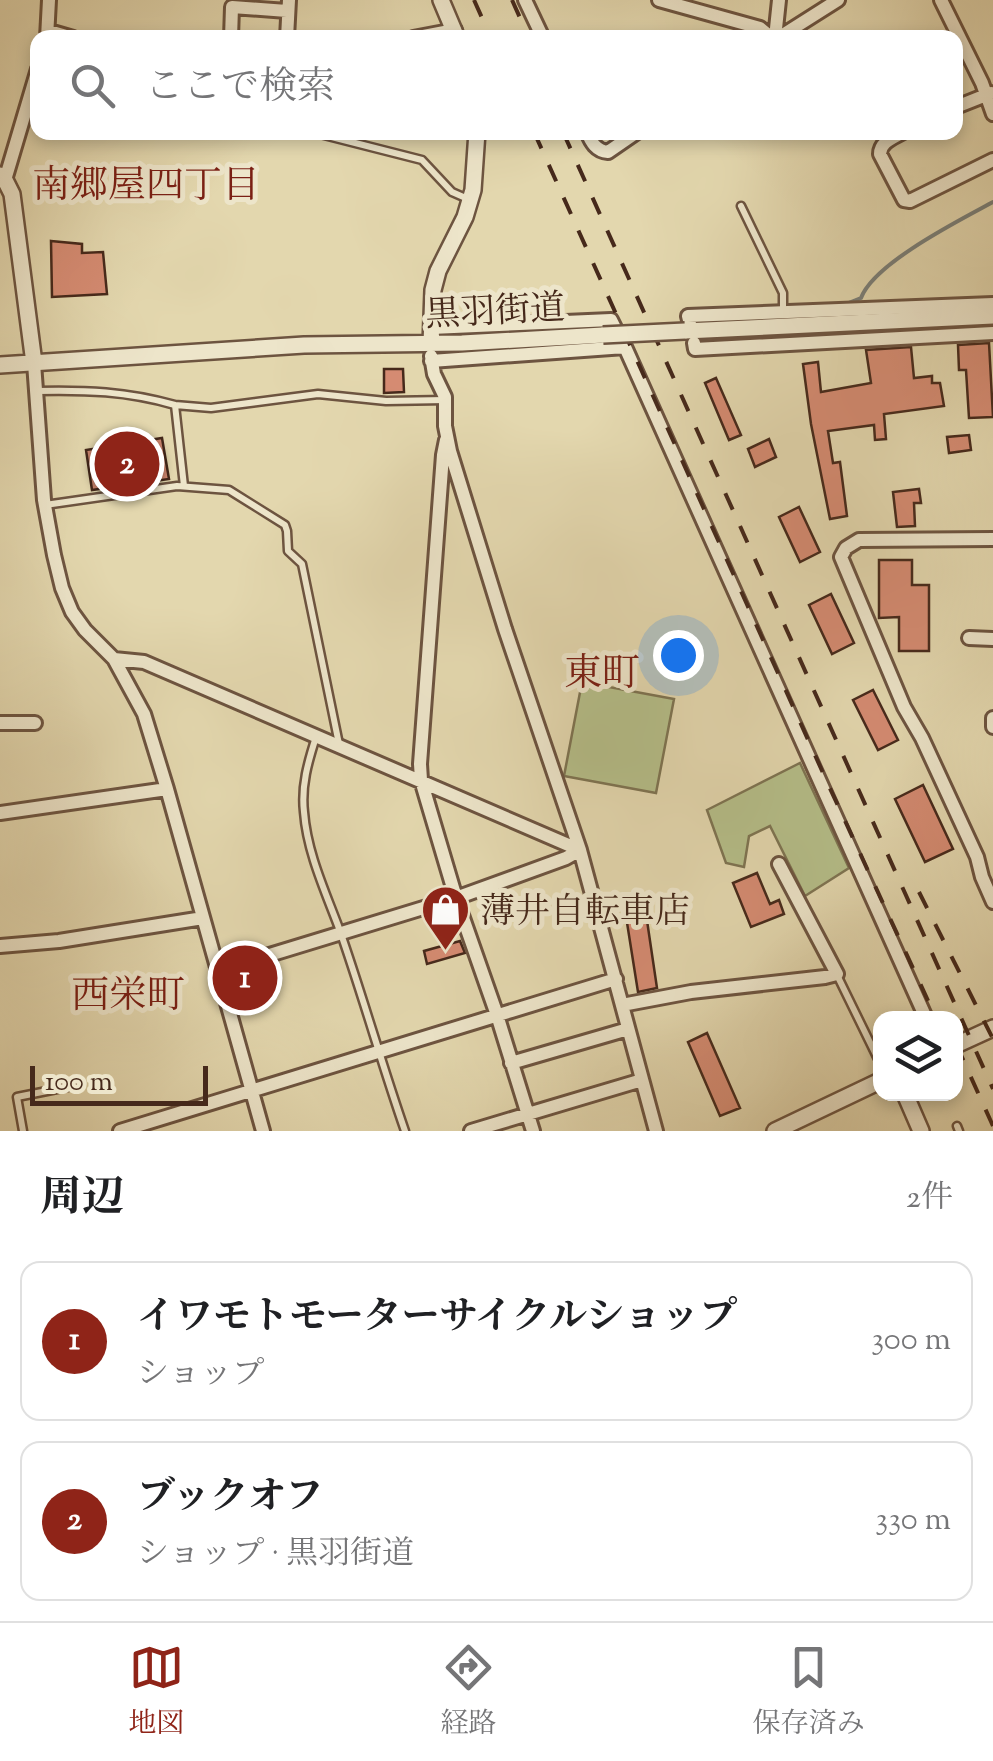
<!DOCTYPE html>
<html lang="ja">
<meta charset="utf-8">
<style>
body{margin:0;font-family:"Sorts Mill Goudy","Noto Serif JP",serif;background:#f2f2f2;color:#202124}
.controls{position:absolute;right:30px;bottom:30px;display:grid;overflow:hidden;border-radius:20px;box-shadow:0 5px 15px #0003}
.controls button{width:90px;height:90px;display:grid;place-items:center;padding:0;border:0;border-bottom:2px solid #e0e0e0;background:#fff;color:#202124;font:50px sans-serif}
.scale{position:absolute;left:30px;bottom:25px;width:178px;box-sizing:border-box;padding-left:10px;border:5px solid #46291b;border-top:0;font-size:28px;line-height:35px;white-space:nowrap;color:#46291b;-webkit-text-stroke:8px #ede5ca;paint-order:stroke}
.you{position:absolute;left:678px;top:655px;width:35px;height:35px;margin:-25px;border:8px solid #fff;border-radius:50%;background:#1a73e8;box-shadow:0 0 0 15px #1a73e833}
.badge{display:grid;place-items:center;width:65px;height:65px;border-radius:50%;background:#8f2418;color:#fff;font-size:32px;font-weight:700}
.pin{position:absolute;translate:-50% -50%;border:5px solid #fff;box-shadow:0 2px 10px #0006}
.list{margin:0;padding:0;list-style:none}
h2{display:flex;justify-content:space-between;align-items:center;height:130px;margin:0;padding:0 40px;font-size:42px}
h2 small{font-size:32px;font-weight:400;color:#757577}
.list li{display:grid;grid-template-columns:65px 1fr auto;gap:30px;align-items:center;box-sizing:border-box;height:160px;margin:0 20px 20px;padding:0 20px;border:2px solid #e0e0e0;border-radius:20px}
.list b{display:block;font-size:38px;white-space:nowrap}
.list p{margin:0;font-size:32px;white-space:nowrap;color:#757577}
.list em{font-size:32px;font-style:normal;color:#757577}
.icon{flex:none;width:55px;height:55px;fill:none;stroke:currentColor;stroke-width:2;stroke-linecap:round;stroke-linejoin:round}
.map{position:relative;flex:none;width:993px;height:1131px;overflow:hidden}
.search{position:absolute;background:#fff;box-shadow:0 5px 15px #0003;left:30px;right:30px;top:30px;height:110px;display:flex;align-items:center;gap:25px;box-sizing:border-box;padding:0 35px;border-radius:20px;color:#757577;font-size:38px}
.sheet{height:490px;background:#fff}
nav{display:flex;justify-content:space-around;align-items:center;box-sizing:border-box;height:140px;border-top:2px solid #e0e0e0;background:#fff;font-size:28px;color:#757577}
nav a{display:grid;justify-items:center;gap:5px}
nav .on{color:#8f2418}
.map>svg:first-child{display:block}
.green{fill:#b5be89;stroke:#7e7452;stroke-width:2.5}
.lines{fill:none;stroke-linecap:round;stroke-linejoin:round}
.stream{stroke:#797e78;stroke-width:4}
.building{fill:#d58b72;stroke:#46291b;stroke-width:2.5}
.service-casing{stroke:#6d5440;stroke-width:11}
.minor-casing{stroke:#6d5440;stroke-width:18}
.tertiary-casing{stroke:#6d5440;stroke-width:20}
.service{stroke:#ede5ca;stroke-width:6}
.minor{stroke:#ede5ca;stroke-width:12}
.tertiary{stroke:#ede5ca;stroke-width:15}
.rail{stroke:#46291b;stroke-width:4;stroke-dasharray:18 18;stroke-linecap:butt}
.tertiary-bridge-casing{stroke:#6d5440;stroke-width:20;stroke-linecap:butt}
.tertiary-bridge{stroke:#ede5ca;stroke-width:15}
.labels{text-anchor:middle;stroke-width:10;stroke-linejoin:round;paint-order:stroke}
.street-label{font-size:35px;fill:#46291b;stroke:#ede5ca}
.poi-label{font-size:35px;fill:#46291b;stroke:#ede5ca;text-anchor:start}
.neighbourhood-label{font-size:38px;fill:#7a1f14;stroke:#ede5ca}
</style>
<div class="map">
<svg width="993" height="1131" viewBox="0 0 993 1131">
<rect width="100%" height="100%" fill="#e3d7ae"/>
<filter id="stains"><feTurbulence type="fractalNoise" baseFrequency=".002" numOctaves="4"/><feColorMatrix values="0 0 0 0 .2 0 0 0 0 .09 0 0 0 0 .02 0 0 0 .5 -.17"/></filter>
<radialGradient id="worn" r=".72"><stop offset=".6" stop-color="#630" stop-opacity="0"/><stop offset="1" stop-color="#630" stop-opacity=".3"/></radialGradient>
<path class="green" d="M 582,682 L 674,699 L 656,793 L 564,776 Z
M 800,763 L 849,868 L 805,896 L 770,826 L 749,836 L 744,867 L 726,863 L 707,810 Z"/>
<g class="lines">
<path class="stream" d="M 846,304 L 861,298 C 874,263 960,220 993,202"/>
</g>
<path class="building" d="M 51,241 L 82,244 L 82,253 L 103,252 L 107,294 L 52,297 Z
M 989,343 L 993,417 L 969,418 L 966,370 L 959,370 L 958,345 Z
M 911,347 L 914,378 L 932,376 L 932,383 L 940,383 L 944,406 L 884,414 L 886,439 L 875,440 L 874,425 L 828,431 L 833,463 L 840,462 L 847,516 L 830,519 L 811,424 L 803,364 L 818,362 L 821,392 L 871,383 L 866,350 Z
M 384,369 L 403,369 L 404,392 L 384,393 Z
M 716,378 L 741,435 L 729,440 L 705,383 Z
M 969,435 L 971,450 L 949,453 L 947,437 Z
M 162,438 L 169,479 L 92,490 L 86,450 Z
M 769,439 L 776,457 L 755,467 L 748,449 Z
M 919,489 L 921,503 L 914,503 L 915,526 L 897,527 L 893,492 Z
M 799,507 L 820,552 L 800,562 L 779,517 Z
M 879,560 L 912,560 L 912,585 L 929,585 L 929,651 L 899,651 L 899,617 L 879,618 Z
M 831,594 L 854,643 L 832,654 L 809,605 Z
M 873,690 L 898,740 L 878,750 L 853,700 Z
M 923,785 L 953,849 L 925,862 L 895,799 Z
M 757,873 L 770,904 L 779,900 L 784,914 L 751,927 L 733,883 Z
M 645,907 L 657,988 L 638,992 L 625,910 Z
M 460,941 L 465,953 L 427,964 L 424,951 Z
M 258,969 L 263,983 L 234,992 L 230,977 Z
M 707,1033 L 740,1108 L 720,1116 L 688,1042 Z"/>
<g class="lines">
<defs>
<path id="service" d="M 312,132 L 422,160 L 452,192 L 468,199
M 741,206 L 783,293 L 783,311
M 36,391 C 86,390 126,391 175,405 L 184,486
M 175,405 L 211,408 L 318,394 L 386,401 L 446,400
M 45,505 L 177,486 L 229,490 L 285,525 L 287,531 L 288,551 L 302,564 L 339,744
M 316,737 C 308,762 301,786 304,812 C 307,853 326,893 340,931 C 363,997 382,1065 405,1131
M 837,975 L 880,1063
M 957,1126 L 959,1131
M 23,1131 L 17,1097 L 72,1086"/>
<path id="minor" d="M 525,0 L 543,38
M 659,0 L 760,28 L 772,38
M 941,0 L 982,83 L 993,114
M 49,31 L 73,38
M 47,38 L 49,0
M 231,38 L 232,7 L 287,11
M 287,38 L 289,0
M 413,38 L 455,30
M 775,38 L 779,0
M 778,38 L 838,0
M 956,107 L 991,93
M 587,132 C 591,142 596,151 608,152 L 637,132
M 903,132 C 893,138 880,142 880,154 L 904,200 L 910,201 L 993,160
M 5,180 L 38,69
M 690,324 L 688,316 L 993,304
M 431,328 L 611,320 L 621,340
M 694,343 L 695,349 L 993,333
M 431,356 L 434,374 L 445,397 L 445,426 L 450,451 L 505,629 L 580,850 L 656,1131
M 431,361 L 625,347 L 926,1018
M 34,363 L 44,500 L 54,555 L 62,588 L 72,612 L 85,630 L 114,659 L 144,714 L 167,789 L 263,1131
M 446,440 L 443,455 L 420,764 L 421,780 L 456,898 L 497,1015 L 533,1131
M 993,539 L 859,540 L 846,548 L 841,557 L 904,707 L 922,738 L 977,857 L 982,877 L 993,902
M 969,638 L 993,639
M 114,659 L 144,662 L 580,850
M 993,718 L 993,727
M 0,723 L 35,723
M 0,813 L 167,789
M 0,946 L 59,941 L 203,918
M 217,971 L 456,898 L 566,858 L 580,850
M 622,1005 L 691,992 L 825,977 L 837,974 L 779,864
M 511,1063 L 628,1029
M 120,1131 L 616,979
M 471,1131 L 642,1080"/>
<path id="tertiary" d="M 441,0 L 457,38
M 0,175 L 5,180 L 12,194 L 34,363
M 685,331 L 993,316
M 431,344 L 433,290 L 438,271 L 465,217 L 473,190 L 477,132
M 0,365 L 304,345 L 462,343 L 603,335
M 956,1045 L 993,1028
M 905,1094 L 921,1131
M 775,1131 L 880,1081"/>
</defs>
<use href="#service" class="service-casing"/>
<use href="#minor" class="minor-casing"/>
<use href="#tertiary" class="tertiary-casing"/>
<use href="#service" class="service"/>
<use href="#minor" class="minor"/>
<use href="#tertiary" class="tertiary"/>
<path class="rail" d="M 474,0 L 491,38
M 512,0 L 529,38
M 534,132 L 828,784 L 936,1018
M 563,132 L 993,1089
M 919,892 L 993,1039
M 956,1044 L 993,1126"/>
<defs>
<path id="tertiary-bridge" d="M 603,335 L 685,331"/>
</defs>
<use href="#tertiary-bridge" class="tertiary-bridge-casing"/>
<use href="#tertiary-bridge" class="tertiary-bridge"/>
</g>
<defs>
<symbol id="shop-pin" viewBox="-11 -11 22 30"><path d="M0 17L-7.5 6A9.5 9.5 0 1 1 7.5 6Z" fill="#8f2418" stroke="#ede5ca"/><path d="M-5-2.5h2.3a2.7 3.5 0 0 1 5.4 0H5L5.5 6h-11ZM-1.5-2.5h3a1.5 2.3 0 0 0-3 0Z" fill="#fff"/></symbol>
</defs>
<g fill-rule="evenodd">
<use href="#shop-pin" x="418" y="882" width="55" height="75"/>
</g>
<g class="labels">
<g class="street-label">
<text transform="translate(495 310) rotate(-3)" y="12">黒羽街道</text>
</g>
<g class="poi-label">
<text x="480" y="922">薄井自転車店</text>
</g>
<g class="neighbourhood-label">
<text x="146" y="197">南郷屋四丁目</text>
<text x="602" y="685">東町</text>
<text x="128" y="1007">西栄町</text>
</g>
</g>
<rect width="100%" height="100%" filter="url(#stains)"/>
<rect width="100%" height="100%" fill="url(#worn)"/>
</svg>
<div class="controls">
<button><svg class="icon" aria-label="layers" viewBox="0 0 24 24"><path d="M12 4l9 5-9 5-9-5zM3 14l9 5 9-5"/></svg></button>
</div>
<div class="scale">100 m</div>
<div class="you"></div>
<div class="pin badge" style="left:245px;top:978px">1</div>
<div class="pin badge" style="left:127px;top:464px">2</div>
<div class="search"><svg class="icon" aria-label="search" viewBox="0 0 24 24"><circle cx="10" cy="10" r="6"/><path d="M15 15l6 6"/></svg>ここで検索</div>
</div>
<section class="sheet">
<h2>周辺<small>2件</small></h2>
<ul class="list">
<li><span class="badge">1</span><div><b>イワモトモーターサイクルショップ</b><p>ショップ</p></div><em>300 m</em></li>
<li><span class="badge">2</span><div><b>ブックオフ</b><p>ショップ · 黒羽街道</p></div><em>330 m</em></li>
</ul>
</section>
<nav>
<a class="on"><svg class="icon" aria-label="map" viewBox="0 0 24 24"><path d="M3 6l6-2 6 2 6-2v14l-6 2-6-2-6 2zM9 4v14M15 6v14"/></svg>地図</a>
<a><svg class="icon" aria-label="directions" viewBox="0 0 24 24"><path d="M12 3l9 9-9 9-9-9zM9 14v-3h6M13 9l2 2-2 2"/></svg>経路</a>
<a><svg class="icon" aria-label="saved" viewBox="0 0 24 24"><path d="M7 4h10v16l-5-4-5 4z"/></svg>保存済み</a>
</nav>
